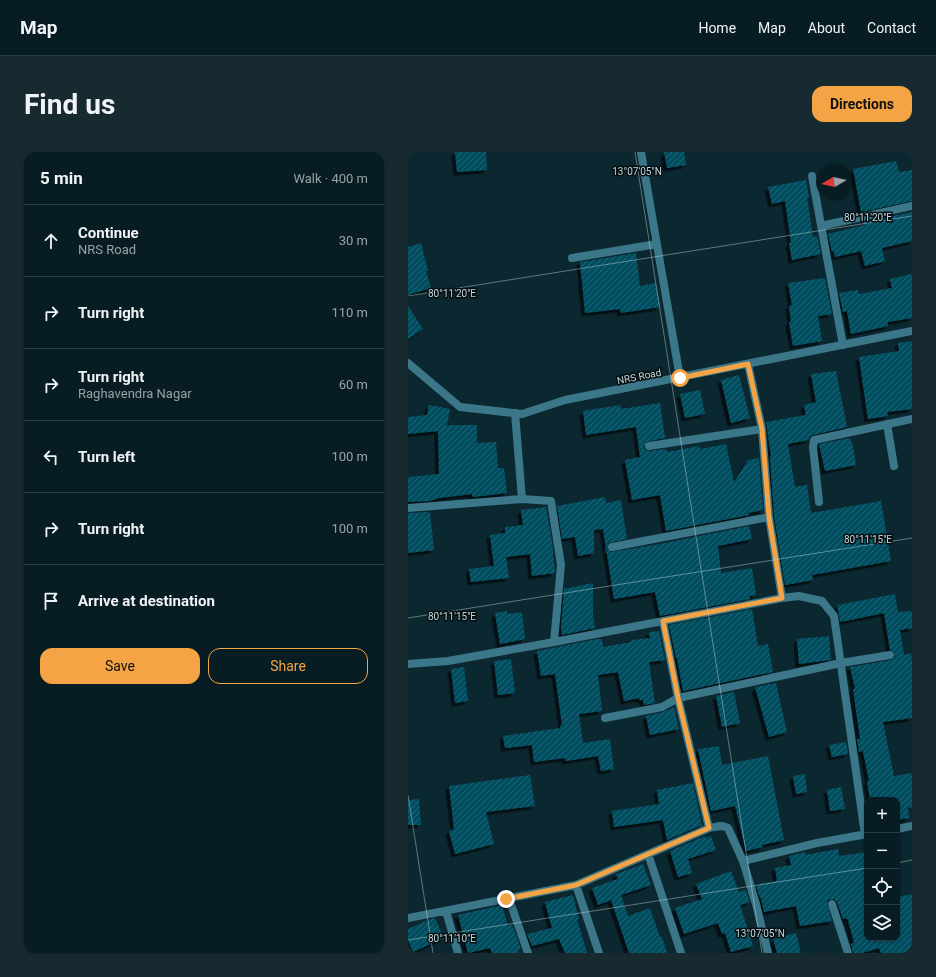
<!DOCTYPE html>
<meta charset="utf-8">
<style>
body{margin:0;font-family:Roboto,sans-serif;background:#162a30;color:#f1f3f6}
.controls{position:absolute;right:12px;bottom:12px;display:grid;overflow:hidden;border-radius:8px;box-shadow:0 1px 3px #0004}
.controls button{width:36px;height:36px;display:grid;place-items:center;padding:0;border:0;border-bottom:1px solid #293b41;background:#081d23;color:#f1f3f6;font:20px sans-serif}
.compass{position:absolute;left:408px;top:12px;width:36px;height:36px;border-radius:50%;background:#081d23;box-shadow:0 1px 3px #0004;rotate:261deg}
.stop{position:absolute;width:12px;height:12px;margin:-9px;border:3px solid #f4a444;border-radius:50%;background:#fff}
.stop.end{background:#f4a444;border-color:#fff;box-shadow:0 1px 4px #0008}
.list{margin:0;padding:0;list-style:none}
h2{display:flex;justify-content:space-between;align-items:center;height:52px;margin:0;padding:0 16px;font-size:17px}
h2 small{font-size:13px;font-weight:400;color:#98a2a6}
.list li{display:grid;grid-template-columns:26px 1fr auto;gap:12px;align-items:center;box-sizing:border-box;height:72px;padding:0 16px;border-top:1px solid #293b41}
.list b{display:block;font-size:15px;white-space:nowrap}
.list p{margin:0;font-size:13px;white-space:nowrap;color:#98a2a6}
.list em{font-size:13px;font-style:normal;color:#98a2a6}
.actions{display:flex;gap:8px;padding:12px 16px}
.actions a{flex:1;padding:9px 0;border:1px solid #f4a444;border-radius:12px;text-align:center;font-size:14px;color:#f4a444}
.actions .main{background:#f4a444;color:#111}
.icon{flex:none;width:22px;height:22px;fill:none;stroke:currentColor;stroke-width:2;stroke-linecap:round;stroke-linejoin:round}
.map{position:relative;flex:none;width:504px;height:801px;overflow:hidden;border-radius:12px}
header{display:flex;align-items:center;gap:24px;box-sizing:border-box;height:56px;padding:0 20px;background:#081d23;border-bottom:1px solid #293b41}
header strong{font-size:19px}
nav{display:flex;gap:22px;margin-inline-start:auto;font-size:14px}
.intro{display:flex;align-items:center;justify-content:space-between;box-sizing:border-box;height:96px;padding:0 24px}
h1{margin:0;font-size:28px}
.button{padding:10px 18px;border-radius:12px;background:#f4a444;color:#111;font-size:14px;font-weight:700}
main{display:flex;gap:24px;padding:0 24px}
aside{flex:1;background:#081d23;border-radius:12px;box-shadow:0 1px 3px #0004}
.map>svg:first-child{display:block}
.building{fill:url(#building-hatch);filter:url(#shadow)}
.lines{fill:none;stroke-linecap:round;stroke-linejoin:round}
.minor{stroke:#3b7789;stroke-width:8}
.tertiary{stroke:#3b7789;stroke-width:8}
.route{stroke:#f4a444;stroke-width:5}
.ticks{fill:none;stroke:#c6d6db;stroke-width:1;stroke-opacity:0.45}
.labels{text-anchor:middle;stroke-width:3;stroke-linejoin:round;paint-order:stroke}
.street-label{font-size:10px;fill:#c6d6db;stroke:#040e11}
.ticks-label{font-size:10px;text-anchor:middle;fill:#c6d6db;stroke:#040e11;stroke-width:3;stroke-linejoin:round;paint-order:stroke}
</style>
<header>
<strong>Map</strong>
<nav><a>Home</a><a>Map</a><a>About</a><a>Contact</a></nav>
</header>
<div class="intro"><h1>Find us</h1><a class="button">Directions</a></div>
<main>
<aside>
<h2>5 min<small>Walk · 400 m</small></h2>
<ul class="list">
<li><svg class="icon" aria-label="ahead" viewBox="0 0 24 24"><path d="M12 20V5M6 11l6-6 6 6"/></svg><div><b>Continue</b><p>NRS Road</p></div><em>30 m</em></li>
<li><svg class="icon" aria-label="right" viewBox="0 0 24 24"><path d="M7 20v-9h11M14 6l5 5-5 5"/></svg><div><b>Turn right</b></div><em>110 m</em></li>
<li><svg class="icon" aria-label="right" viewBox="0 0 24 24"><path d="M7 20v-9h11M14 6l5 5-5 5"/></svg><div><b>Turn right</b><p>Raghavendra Nagar</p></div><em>60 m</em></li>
<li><svg class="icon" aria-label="left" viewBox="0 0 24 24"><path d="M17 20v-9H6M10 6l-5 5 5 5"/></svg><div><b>Turn left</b></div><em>100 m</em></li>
<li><svg class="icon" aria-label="right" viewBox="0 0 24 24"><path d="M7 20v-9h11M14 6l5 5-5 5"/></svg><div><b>Turn right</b></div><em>100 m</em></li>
<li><svg class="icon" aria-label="arrive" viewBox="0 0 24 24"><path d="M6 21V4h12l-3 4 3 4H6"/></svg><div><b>Arrive at destination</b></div></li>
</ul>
<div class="actions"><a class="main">Save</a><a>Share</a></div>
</aside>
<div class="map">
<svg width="504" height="801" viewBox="0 0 504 801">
<defs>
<pattern id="building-hatch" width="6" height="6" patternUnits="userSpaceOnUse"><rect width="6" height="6" fill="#004e61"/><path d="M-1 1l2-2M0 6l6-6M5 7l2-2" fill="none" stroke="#246777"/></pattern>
<filter id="shadow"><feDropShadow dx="-3.5" dy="3.5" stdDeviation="0" flood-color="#0009"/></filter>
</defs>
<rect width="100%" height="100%" fill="#0b272f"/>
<path class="building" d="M 47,0 L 78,0 L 79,18 L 49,20 Z
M 256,0 L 276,0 L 278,13 L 259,16 Z
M 488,9 L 491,20 L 504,18 L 504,49 L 453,60 L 445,17 Z
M 398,28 L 401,45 L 399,45 L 405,85 L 409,84 L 413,102 L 384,108 L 381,91 L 383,91 L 377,49 L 364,52 L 360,35 Z
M 504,60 L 504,89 L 474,96 L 477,109 L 457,114 L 453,99 L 427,105 L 426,99 L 424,100 L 420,82 L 456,73 L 455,70 Z
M 13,91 L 20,119 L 18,119 L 23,136 L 0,143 L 0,95 Z
M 228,101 L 232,134 L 248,131 L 252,155 L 213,161 L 212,157 L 177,161 L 172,110 Z
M 504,122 L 504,166 L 480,170 L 480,174 L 443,182 L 439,159 L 435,160 L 431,141 L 450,138 L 451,142 L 484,136 L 482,127 Z
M 417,126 L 424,162 L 410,164 L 414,189 L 385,194 L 381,170 L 383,170 L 381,154 L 384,153 L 380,131 Z
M 0,154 L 15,177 L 0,187 Z
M 504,189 L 504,257 L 479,260 L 480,264 L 460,267 L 451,205 L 491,199 L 490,191 Z
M 428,219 L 439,275 L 405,283 L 402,285 L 400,288 L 380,292 L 387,335 L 399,333 L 403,361 L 473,349 L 483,409 L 404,423 L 405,428 L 377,433 L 366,364 L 362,304 L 363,304 L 358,270 L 398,263 L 396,253 L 408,250 L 403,222 Z
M 331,223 L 342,266 L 323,271 L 313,228 Z
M 292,238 L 297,262 L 277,266 L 272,242 Z
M 252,251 L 257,286 L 238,290 L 236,294 L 237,298 L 242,299 L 258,297 L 259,300 L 291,294 L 292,297 L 318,292 L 326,330 L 340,308 L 351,306 L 355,358 L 340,361 L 341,363 L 258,379 L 252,343 L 224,348 L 217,308 L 232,305 L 228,275 L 178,283 L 175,259 L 212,253 L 213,257 Z
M 21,253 L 42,257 L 39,273 L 69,273 L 69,291 L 88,290 L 90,316 L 96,316 L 99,341 L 65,345 L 64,342 L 31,346 L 21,349 L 0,350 L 0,325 L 31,322 L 30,279 L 0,282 L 0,265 L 19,263 Z
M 442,286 L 443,290 L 444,289 L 448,313 L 417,319 L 411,292 Z
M 197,345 L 198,351 L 213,348 L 219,387 L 201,391 L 199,396 L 203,400 L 252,392 L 341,374 L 344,387 L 310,394 L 313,421 L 344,416 L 348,443 L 341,444 L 342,447 L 252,464 L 247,440 L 206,447 L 195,377 L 186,378 L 186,401 L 170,404 L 167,385 L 154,387 L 149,354 Z
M 138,355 L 144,389 L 147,421 L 124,424 L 122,402 L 98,405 L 101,426 L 63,430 L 61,417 L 86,414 L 82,383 L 97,381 L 97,375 L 115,373 L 113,358 Z
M 22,360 L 26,398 L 0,401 L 0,361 Z
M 185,431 L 185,464 L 187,476 L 154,483 L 153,475 L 156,437 Z
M 487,442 L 490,460 L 504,459 L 504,476 L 492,478 L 496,503 L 503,501 L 504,508 L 504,566 L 475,570 L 486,624 L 504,621 L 504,655 L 500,656 L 501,666 L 489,668 L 489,648 L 462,648 L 459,629 L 461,629 L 455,599 L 451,600 L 449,587 L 452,587 L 445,537 L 447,537 L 442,515 L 483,508 L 487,505 L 486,500 L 482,498 L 476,461 L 432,470 L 429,453 Z
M 344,457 L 350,494 L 360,492 L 365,520 L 275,539 L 269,506 L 268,506 L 261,473 Z
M 99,459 L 99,462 L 114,460 L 117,487 L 92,492 L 87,461 Z
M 251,479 L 257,508 L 241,510 L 247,551 L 236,553 L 235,548 L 231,548 L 231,546 L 216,549 L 210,520 L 190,523 L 194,559 L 171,562 L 175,591 L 202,587 L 206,617 L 193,619 L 190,604 L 158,609 L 157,606 L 126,610 L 124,593 L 97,596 L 95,584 L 152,576 L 152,574 L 154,573 L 147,522 L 133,524 L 129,499 L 189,487 L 194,487 L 195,495 L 223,490 L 223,488 L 242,486 L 241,480 Z
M 421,484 L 423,508 L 391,512 L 389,487 Z
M 103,507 L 107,541 L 90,543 L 86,509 Z
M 56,515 L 60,549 L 47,551 L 43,517 Z
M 368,531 L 379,580 L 361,585 L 347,535 Z
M 326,540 L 332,571 L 314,575 L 308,544 Z
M 266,555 L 271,577 L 242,583 L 238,564 L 255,560 Z
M 438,590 L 440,602 L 424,605 L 421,593 Z
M 311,594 L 314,613 L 360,604 L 376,688 L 354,693 L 355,695 L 338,699 L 327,654 L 303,659 L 290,597 Z
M 397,622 L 399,640 L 388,642 L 385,624 Z
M 122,623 L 127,654 L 78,660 L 86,692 L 47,702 L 41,679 L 46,677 L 41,634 Z
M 285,631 L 294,673 L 259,688 L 255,668 L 206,675 L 204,659 L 251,652 L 249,638 Z
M 433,635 L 437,657 L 422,659 L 419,638 Z
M 11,647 L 13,673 L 0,673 L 0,648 Z
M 297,684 L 297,686 L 303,684 L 308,698 L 280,707 L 284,721 L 270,725 L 262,699 Z
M 430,697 L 431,704 L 459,700 L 459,786 L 489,786 L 489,745 L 504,742 L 504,801 L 473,801 L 471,796 L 454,801 L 445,801 L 443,792 L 446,791 L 440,768 L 438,766 L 435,767 L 429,750 L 426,747 L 420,748 L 419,751 L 424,769 L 392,774 L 388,754 L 356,760 L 353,746 L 352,746 L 348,734 L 351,734 L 351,732 L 369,729 L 367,716 L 383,713 L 381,704 L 397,700 L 397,703 Z
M 235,712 L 243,733 L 213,743 L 220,764 L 242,756 L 252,785 L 254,785 L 259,801 L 221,801 L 203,748 L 190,753 L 184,736 L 210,727 L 208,722 Z
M 323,719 L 331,740 L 338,738 L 342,750 L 332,753 L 345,794 L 323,800 L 317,781 L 314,782 L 310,771 L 276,782 L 267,756 L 294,747 L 288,732 Z
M 165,743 L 171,767 L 169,767 L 179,801 L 157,801 L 151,787 L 124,794 L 119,782 L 144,776 L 137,750 Z
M 94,753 L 100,774 L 104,773 L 109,785 L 113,797 L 110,798 L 111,801 L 84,801 L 82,796 L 60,801 L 50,763 Z
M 27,766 L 36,786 L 5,800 L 0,788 L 0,777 L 20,768 Z
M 388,781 L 393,801 L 369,801 L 365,787 Z"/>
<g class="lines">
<path class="minor" d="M 233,0 L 272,226
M 404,24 L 435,193
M 413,74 L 504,54
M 164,106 L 249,92
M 340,212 L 354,277 L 361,365 L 374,446 L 391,444 L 414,449 L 426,464 L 457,683
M 107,261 L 114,347 L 143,349 L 153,413 L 146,490 L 374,446
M 479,272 L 486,314
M 241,294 L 354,277
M 411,350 L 405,295 L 406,288 L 504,267
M 0,356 L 114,347
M 204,395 L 361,365
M 255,469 L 270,546 L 301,676
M 0,512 L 40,509 L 146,490
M 197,566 L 254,555 L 270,546 L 433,511 L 482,503
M 489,677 L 504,674
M 240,702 L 273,801
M 335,709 L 409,691 L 459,682
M 168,733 L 191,801
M 101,747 L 120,801
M 424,752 L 440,801
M 38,759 L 50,801
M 0,766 L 168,733 L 301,676 C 308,675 314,672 320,676 L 335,709 L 348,752 L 360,801"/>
<path class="tertiary" d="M 0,211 L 52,255 L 114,262 L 157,248 L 504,179"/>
</g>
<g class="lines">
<path class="route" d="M 98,747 L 168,733 L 301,676 L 270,546 L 255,469 L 374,446 L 361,365 L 354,277 L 340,212 L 272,226"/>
</g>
<path class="ticks" d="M 227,0 L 354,801M 0,144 L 504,64M 0,466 L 504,386M 0,643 L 25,801M 489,711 L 504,708M 0,788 L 459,716"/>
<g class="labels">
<g class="street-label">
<text transform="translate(231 224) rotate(-11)" y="4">NRS Road</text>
</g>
</g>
<g class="ticks-label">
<text x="229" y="23">13°07'05"N</text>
<text x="460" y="69">80°11'20"E</text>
<text x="44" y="145">80°11'20"E</text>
<text x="460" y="391">80°11'15"E</text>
<text x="44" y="468">80°11'15"E</text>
<text x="352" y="785">13°07'05"N</text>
<text x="44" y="790">80°11'10"E</text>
</g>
</svg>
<div class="controls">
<button>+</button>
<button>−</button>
<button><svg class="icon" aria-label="locate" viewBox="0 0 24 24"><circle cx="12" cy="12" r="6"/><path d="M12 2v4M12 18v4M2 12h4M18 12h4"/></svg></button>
<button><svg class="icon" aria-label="layers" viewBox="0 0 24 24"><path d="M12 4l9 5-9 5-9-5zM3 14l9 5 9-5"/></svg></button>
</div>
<svg class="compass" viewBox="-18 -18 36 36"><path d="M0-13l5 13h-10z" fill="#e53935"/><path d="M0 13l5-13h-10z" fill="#98a2a6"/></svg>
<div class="stop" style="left:272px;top:226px"></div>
<div class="stop end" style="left:98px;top:747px"></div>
</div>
</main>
